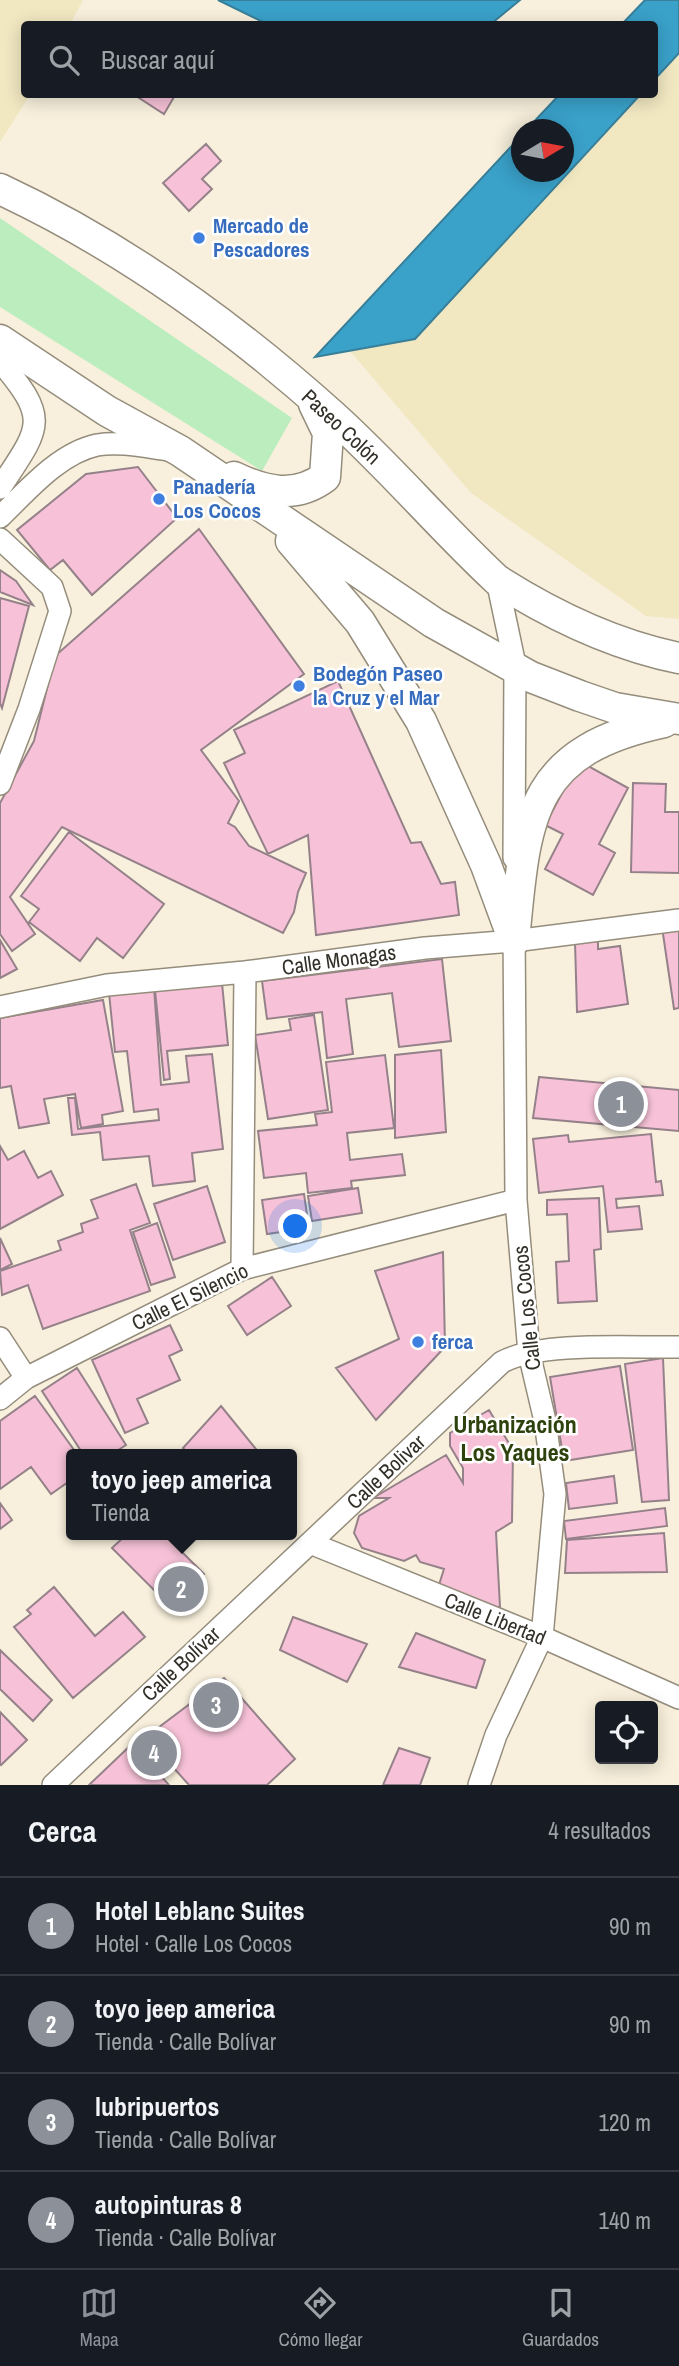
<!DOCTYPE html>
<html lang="es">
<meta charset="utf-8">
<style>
body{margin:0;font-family:"Archivo Narrow",sans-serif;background:#20242c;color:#f1f3f6}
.controls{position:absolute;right:21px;bottom:21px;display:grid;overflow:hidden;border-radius:7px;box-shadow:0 4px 18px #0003}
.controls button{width:63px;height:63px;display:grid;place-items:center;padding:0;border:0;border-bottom:2px solid #363941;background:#171b24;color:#f1f3f6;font:35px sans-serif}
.compass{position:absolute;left:511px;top:119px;width:63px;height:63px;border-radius:50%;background:#171b24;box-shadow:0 4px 18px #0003;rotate:80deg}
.you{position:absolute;left:296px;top:1227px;width:24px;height:24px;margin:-18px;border:5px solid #fff;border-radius:50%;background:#1a73e8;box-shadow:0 0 0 10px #1a73e833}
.badge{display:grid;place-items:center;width:46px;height:46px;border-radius:50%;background:#8c9099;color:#fff;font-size:23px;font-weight:700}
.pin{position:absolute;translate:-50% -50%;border:4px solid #fff;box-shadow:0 2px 7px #0006}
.popup{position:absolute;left:66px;top:1449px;width:231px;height:91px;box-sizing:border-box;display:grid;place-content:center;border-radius:7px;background:#171b24;filter:drop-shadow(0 2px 5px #0005);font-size:23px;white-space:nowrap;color:#9ea1a6}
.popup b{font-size:26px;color:#f1f3f6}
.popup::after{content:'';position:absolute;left:50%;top:100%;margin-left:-14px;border:14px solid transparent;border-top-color:#171b24}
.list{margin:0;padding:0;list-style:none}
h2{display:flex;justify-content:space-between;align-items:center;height:91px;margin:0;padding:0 28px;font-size:30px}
h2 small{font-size:23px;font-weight:400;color:#9ea1a6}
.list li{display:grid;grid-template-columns:46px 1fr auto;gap:21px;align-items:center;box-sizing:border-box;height:98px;padding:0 28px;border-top:2px solid #363941}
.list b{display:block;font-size:26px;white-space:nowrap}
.list p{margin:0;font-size:23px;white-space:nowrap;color:#9ea1a6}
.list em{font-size:23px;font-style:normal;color:#9ea1a6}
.icon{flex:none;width:38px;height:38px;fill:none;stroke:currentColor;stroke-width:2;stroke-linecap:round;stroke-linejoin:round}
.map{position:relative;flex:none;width:679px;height:1785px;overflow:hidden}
.search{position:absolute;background:#171b24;box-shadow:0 4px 18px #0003;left:21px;right:21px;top:21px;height:77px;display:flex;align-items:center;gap:18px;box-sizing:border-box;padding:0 24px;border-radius:7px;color:#9ea1a6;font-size:26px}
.sheet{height:483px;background:#171b24}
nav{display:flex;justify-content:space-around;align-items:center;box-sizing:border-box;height:98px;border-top:2px solid #363941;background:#171b24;font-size:19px;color:#9ea1a6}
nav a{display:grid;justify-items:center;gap:4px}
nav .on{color:#8c9099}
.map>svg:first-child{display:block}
.green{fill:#bbedbf}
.sand{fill:#f1e7c1}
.water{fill:#3aa1c9;stroke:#387f99;stroke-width:2}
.building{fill:#f7c2d7;stroke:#958189;stroke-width:2}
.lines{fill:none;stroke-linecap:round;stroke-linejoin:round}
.street-casing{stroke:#958d7c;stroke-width:24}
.secondary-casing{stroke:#958d7c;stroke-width:33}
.street{stroke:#fff;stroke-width:21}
.secondary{stroke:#fff;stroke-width:30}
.shop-dot{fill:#3f7fe0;stroke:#fff;stroke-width:2.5}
.labels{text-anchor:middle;stroke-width:5;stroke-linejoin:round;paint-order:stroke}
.shop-label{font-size:21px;font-weight:bold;fill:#366cbe;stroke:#fff;text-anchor:start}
.street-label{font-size:21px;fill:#333029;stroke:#fff}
.quarter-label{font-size:24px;font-weight:bold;fill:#2d420d;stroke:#fff}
</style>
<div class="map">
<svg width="679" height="1785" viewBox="0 0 679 1785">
<rect width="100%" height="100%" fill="#f8f0dc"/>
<path class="green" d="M 0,218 L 292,418 L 262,471 L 0,307 Z"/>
<path class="sand" d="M 0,0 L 83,0 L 70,24 L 24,24 L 24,94 L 30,95 L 0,142 Z
M 679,53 L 679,619 L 646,616 L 471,493 L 350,351 L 415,339 L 640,95 L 654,94 L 655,79 Z"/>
<path class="water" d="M 218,0 L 520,0 L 491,24 L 267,24 Z
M 645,0 L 679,0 L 679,53 L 655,79 L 654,24 L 622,24 Z
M 559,95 L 640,95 L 415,339 L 315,357 L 521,136 L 522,172 L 564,172 L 564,130 L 527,129 Z"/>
<path class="building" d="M 133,94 L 171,94 L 174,97 L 164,114 Z
M 206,144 L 221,161 L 202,179 L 212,189 L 189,211 L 163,183 Z
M 138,467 L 177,518 L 92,595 L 63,560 L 50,570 L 17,530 L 86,474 Z
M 199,529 L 304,674 L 201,750 L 239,801 L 228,823 L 235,827 L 249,846 L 306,873 L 298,892 L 294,912 L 283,933 L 62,827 L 10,897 L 35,934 L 12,951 L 0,934 L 0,803 L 34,741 L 55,656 Z
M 0,570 L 16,581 L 33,605 L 0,592 Z
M 0,598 L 29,606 L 2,708 L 0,703 Z
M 338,681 L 411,843 L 421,842 L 441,884 L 455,882 L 459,915 L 316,935 L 308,835 L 268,854 L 224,763 L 245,753 L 234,730 Z
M 579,761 L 628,788 L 599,844 L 615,853 L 593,895 L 545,869 L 563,834 L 545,825 Z
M 633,783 L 666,784 L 665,812 L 679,812 L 679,873 L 631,872 Z
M 69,832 L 164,904 L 123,958 L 97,938 L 80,961 L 29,922 L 39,909 L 21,896 Z
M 679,925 L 679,1008 L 674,1009 L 662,927 Z
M 0,940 L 17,969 L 0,978 Z
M 598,941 L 598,949 L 620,946 L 628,1004 L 577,1012 L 575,942 Z
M 442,959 L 451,1041 L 399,1047 L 392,993 L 346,999 L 353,1054 L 327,1058 L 322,1012 L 267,1019 L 262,981 Z
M 222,983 L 228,1045 L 167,1051 L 170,1079 L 164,1080 L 155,990 Z
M 154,988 L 161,1085 L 189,1082 L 186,1056 L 212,1054 L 223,1149 L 192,1153 L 195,1181 L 153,1186 L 149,1156 L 103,1160 L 100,1132 L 72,1135 L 68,1098 L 75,1098 L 78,1129 L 159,1120 L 158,1109 L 134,1112 L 127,1051 L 115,1052 L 109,993 Z
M 103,1000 L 123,1111 L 102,1115 L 103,1124 L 81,1128 L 75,1094 L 44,1099 L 49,1123 L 19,1128 L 11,1086 L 0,1088 L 0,1018 Z
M 314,1015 L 328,1110 L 268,1119 L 255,1035 L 291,1030 L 289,1019 Z
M 441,1050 L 446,1132 L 395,1138 L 395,1055 Z
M 385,1055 L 394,1128 L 347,1133 L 350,1160 L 402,1154 L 405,1175 L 351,1181 L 352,1188 L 308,1193 L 306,1173 L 264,1178 L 258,1131 L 317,1125 L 315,1114 L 332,1112 L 326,1062 Z
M 539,1077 L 679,1090 L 679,1131 L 533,1118 Z
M 651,1134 L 656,1182 L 661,1181 L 663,1195 L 616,1199 L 617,1208 L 639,1206 L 642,1229 L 608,1232 L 603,1186 L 539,1193 L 533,1139 L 568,1135 L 569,1142 Z
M 0,1146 L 8,1160 L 24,1151 L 38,1178 L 51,1171 L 63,1195 L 0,1229 Z
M 136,1184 L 150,1223 L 130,1230 L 150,1291 L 43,1329 L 28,1285 L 2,1295 L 0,1271 L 61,1250 L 58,1241 L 83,1232 L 81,1224 L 98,1218 L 91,1200 Z
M 207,1186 L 225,1242 L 173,1260 L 154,1204 Z
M 358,1188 L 362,1213 L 312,1221 L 308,1196 Z
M 304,1194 L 309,1228 L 267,1234 L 262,1200 Z
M 599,1198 L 601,1249 L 594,1250 L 597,1301 L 558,1303 L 556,1262 L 569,1261 L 567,1214 L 547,1215 L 547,1200 Z
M 157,1223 L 175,1277 L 151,1285 L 133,1232 Z
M 0,1238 L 12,1264 L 0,1270 Z
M 443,1252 L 445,1347 L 376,1420 L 336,1368 L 399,1339 L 375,1271 Z
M 272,1277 L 291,1306 L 247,1335 L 228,1306 Z
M 170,1325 L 182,1350 L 169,1356 L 180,1380 L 137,1399 L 148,1423 L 125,1433 L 92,1360 Z
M 663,1358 L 669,1500 L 642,1502 L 625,1364 Z
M 620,1366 L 633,1450 L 564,1461 L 550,1377 Z
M 77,1368 L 126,1445 L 112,1454 L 83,1454 L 42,1391 Z
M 35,1396 L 77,1454 L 71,1454 L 71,1480 L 51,1494 L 31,1467 L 0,1489 L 0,1421 Z
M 221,1406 L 260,1454 L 188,1454 L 183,1448 Z
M 489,1410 L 513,1450 L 512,1522 L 496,1532 L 500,1607 L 490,1607 L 437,1591 L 444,1569 L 420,1562 L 416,1555 L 404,1561 L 362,1548 L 354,1533 L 359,1516 L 389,1498 L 373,1498 L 446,1455 L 463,1483 L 463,1468 L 450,1446 L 450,1433 Z
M 614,1476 L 617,1503 L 569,1509 L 566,1483 Z
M 0,1503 L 12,1520 L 0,1529 Z
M 665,1508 L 667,1526 L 566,1539 L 564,1521 Z
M 664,1533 L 667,1572 L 565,1573 L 567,1540 Z
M 126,1535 L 165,1535 L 204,1574 L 169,1605 L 112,1548 Z
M 54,1587 L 95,1636 L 123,1612 L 145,1637 L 73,1698 L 14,1627 L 31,1614 L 27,1610 Z
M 293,1617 L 367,1644 L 347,1682 L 280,1650 Z
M 416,1633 L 485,1660 L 476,1688 L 399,1667 Z
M 0,1650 L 52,1700 L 33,1721 L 0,1689 Z
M 224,1678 L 295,1759 L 267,1785 L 189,1785 L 146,1737 Z
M 0,1712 L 27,1740 L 1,1765 L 0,1764 Z
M 132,1744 L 169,1785 L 89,1785 Z
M 399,1748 L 430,1758 L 420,1785 L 383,1785 Z"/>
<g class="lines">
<defs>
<path id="street" d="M 0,361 C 50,420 41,426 0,488
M 0,517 C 27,491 59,453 97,445 C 120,441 146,447 169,450
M 0,539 L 52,587 L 60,611 L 29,709 L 0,784
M 497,580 L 515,665 L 514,858
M 0,1007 L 107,985 L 245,972 L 425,948 L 514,941 L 679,920
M 242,1269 L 245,972
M 0,1338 L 26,1378
M 0,1399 L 26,1378 L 242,1269 L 516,1200
M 310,1543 L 542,1637 L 679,1698
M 53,1785 L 502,1362 C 542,1341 632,1348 679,1347
M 479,1785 L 496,1735 L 542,1637 L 555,1494 L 545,1421 L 529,1353 L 516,1200 L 514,929"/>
<path id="secondary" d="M 0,189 C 120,245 233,326 332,415 C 390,467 440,527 497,580 C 552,615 615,645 679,658
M 0,340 L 107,411 L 180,451 L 434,623 L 531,677 L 580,696 L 615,708 L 679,719
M 234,477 C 265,492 296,499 325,477 L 328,433 L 314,404
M 291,541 L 360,622 L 421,721 L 486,865 L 514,941
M 515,930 C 526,811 533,750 664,722"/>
</defs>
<use href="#street" class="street-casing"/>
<use href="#secondary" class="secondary-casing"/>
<use href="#street" class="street"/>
<use href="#secondary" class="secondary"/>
</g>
<g class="shop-dot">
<circle cx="199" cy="238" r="7"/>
<circle cx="159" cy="499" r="7"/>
<circle cx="299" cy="686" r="7"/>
<circle cx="418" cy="1342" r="7"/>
</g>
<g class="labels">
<g class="shop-label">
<text x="213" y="233">Mercado de<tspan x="213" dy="24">Pescadores</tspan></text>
<text x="173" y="494">Panadería<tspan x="173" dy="24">Los Cocos</tspan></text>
<text x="313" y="681">Bodegón Paseo<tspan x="313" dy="24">la Cruz y el Mar</tspan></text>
<text x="432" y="1349">ferca</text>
</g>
<g class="street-label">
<text transform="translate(341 427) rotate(43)" y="7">Paseo Colón</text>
<text transform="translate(339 960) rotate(-8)" y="7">Calle Monagas</text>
<text transform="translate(190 1297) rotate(-26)" y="7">Calle El Silencio</text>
<text transform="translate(527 1308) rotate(-96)" y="7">Calle Los Cocos</text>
<text transform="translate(386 1472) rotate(-43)" y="7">Calle Bolivar</text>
<text transform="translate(495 1619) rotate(22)" y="7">Calle Libertad</text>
<text transform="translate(181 1664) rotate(-43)" y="7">Calle Bolívar</text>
</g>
<g class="quarter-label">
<text x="515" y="1433">Urbanización<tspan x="515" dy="28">Los Yaques</tspan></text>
</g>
</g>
</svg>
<div class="controls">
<button><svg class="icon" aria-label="locate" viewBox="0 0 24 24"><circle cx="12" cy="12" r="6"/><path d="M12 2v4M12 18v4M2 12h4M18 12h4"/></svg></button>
</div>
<svg class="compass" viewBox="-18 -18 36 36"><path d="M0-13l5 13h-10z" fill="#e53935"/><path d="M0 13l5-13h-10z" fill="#9ea1a6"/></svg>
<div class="you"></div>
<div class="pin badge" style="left:621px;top:1104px">1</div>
<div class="pin badge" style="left:181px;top:1589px">2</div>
<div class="popup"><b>toyo jeep america</b>Tienda</div>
<div class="pin badge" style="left:216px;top:1705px">3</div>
<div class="pin badge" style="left:154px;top:1753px">4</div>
<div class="search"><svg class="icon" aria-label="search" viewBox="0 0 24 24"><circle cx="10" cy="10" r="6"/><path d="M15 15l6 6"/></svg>Buscar aquí</div>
</div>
<section class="sheet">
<h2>Cerca<small>4 resultados</small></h2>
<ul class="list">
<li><span class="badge">1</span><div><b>Hotel Leblanc Suites</b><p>Hotel · Calle Los Cocos</p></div><em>90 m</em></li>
<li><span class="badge">2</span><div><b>toyo jeep america</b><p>Tienda · Calle Bolívar</p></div><em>90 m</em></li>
<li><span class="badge">3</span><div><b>lubripuertos</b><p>Tienda · Calle Bolívar</p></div><em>120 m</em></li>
<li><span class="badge">4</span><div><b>autopinturas 8</b><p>Tienda · Calle Bolívar</p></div><em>140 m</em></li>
</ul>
</section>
<nav>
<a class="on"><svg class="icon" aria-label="map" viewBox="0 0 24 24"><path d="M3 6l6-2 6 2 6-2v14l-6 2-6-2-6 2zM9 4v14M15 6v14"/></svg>Mapa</a>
<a><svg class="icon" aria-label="directions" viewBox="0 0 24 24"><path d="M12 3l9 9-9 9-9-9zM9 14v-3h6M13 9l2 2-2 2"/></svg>Cómo llegar</a>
<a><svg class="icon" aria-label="saved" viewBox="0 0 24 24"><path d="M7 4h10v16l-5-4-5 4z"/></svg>Guardados</a>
</nav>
